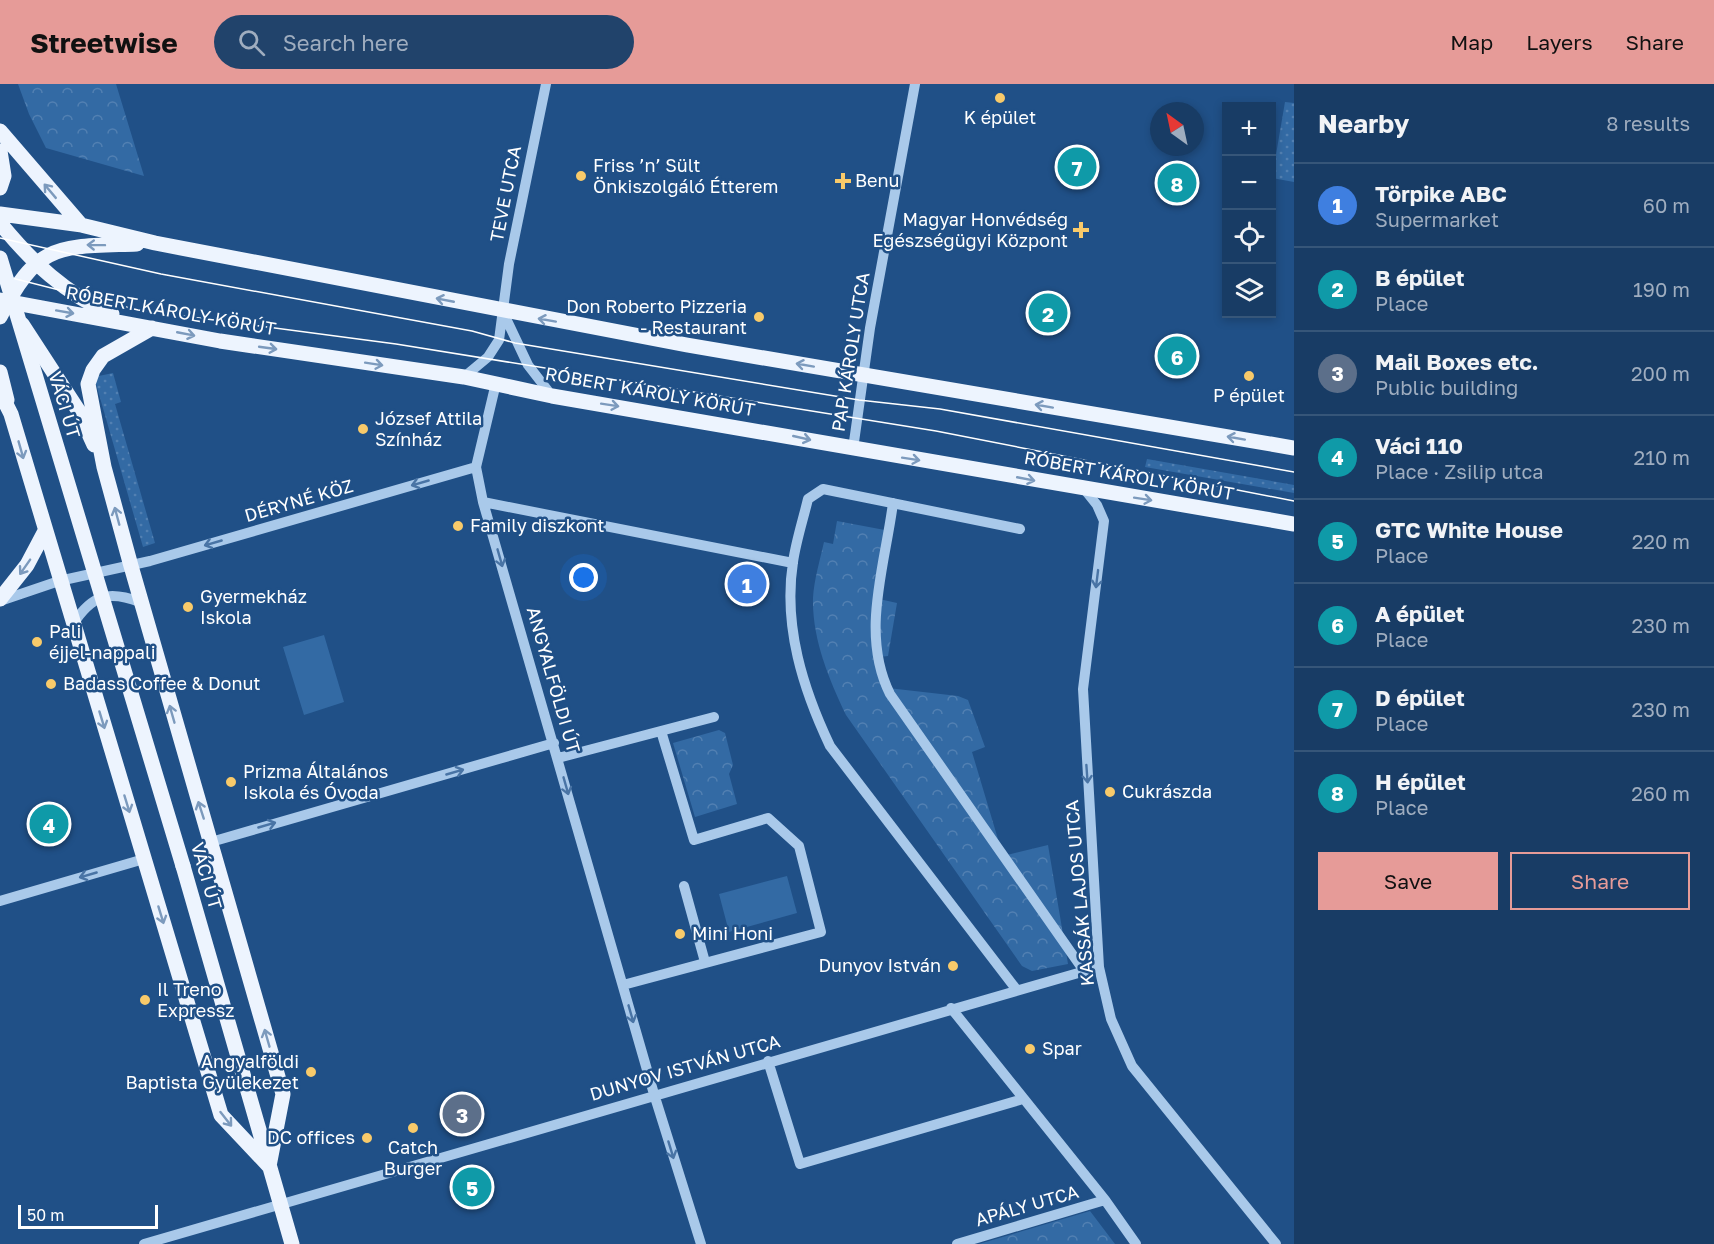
<!DOCTYPE html>
<meta charset="utf-8">
<style>
body{margin:0;font-family:"Golos Text",sans-serif;background:#21436b;color:#f1f3f6}
.controls{position:absolute;right:18px;top:18px;display:grid;overflow:hidden;border-radius:0px;box-shadow:0 3px 9px #0003}
.controls button{width:54px;height:54px;display:grid;place-items:center;padding:0;border:0;border-bottom:2px solid #365679;background:#183c65;color:#f1f3f6;font:30px sans-serif}
.compass{position:absolute;left:1150px;top:18px;width:54px;height:54px;border-radius:50%;background:#183c65;box-shadow:0 3px 9px #0003;rotate:327deg}
.scale{position:absolute;left:18px;bottom:15px;width:140px;box-sizing:border-box;padding-left:6px;border:3px solid #fff;border-top:0;font-size:16px;line-height:21px;white-space:nowrap;color:#fff;-webkit-text-stroke:4px #205087;paint-order:stroke}
.you{position:absolute;left:584px;top:494px;width:21px;height:21px;margin:-15px;border:4px solid #fff;border-radius:50%;background:#1a73e8;box-shadow:0 0 0 9px #1a73e833}
.badge{display:grid;place-items:center;width:39px;height:39px;border-radius:50%;background:#e69b98;color:#fff;font-size:20px;font-weight:700}
.pin{position:absolute;translate:-50% -50%;border:3px solid #fff;box-shadow:0 2px 6px #0006}
.list{margin:0;padding:0;list-style:none}
h2{display:flex;justify-content:space-between;align-items:center;height:78px;margin:0;padding:0 24px;font-size:26px}
h2 small{font-size:20px;font-weight:400;color:#9fadbf}
.list li{display:grid;grid-template-columns:39px 1fr auto;gap:18px;align-items:center;box-sizing:border-box;height:84px;padding:0 24px;border-top:2px solid #365679}
.list b{display:block;font-size:22px;white-space:nowrap}
.list p{margin:0;font-size:20px;white-space:nowrap;color:#9fadbf}
.list em{font-size:20px;font-style:normal;color:#9fadbf}
.actions{display:flex;gap:12px;padding:18px 24px}
.actions a{flex:1;padding:14px 0;border:2px solid #e69b98;border-radius:0px;text-align:center;font-size:21px;color:#e69b98}
.actions .main{background:#e69b98;color:#111}
.icon{flex:none;width:33px;height:33px;fill:none;stroke:currentColor;stroke-width:2;stroke-linecap:round;stroke-linejoin:round}
.map{position:relative;flex:none;width:1294px;height:1160px;overflow:hidden}
header{display:flex;align-items:center;gap:36px;box-sizing:border-box;height:84px;padding:0 30px;background:#e69b98;color:#111}
header strong{font-size:28px}
nav{display:flex;gap:33px;margin-inline-start:auto;font-size:21px}
.search{width:420px;height:54px;background:#21436b;display:flex;align-items:center;gap:15px;box-sizing:border-box;padding:0 21px;border-radius:33px;color:#9fadbf;font-size:22px}
main{display:flex}
aside{flex:1;background:#183c65}
.map>svg:first-child{display:block}
.grass{fill:url(#grass-dots)}
.park{fill:url(#park-crowns)}
.garden{fill:#336aa4}
.lines{fill:none;stroke-linecap:round;stroke-linejoin:round}
.minor{stroke:#a9c9ea;stroke-width:10}
.major{stroke:#edf4fe;stroke-width:15}
.tram{stroke:#fff;stroke-width:1.5}
.major-bridge{stroke:#edf4fe;stroke-width:15}
.oneway{stroke:#7c9abd}
.oneway2{stroke:#4974a5}
.poi-dot{fill:#f8ca6a;stroke:#205087;stroke-width:2}
.labels{text-anchor:middle;stroke-width:5;stroke-linejoin:round;paint-order:stroke}
.poi-label{font-size:18px;fill:#fff;stroke:#205087;text-anchor:start}
.street-label{font-size:18px;fill:#fff;stroke:#205087}
</style>
<header>
<strong>Streetwise</strong>
<div class="search"><svg class="icon" aria-label="search" viewBox="0 0 24 24"><circle cx="10" cy="10" r="6"/><path d="M15 15l6 6"/></svg>Search here</div>
<nav><a>Map</a><a>Layers</a><a>Share</a></nav>
</header>
<main>
<div class="map">
<svg width="1294" height="1160" viewBox="0 0 1294 1160">
<defs>
<pattern id="grass-dots" width="8" height="8" patternUnits="userSpaceOnUse" patternTransform="scale(1.5)"><rect width="8" height="8" fill="#336aa4"/><path d="M2 2h.1M6 6h.1" fill="none" stroke="#5280b2" stroke-width="1.8" stroke-linecap="round"/></pattern>
<pattern id="park-crowns" width="20" height="18" patternUnits="userSpaceOnUse" patternTransform="scale(1.5)"><rect width="20" height="18" fill="#336aa4"/><path d="M2 6a3 3 0 1 1 6 0M12 15a3 3 0 1 1 6 0" fill="none" stroke="#5280b2"/></pattern>
</defs>
<rect width="100%" height="100%" fill="#205087"/>
<path class="grass" d="M 1285,18 L 1294,19 L 1294,98 L 1272,94 Z
M 113,289 L 121,318 L 115,320 L 155,459 L 143,463 L 94,293 Z
M 1147,375 L 1294,401 L 1294,409 L 1145,383 Z"/>
<path class="park" d="M 18,0 L 116,0 L 144,92 L 46,64 L 29,30 Z
M 837,437 L 890,447 L 879,515 L 897,519 L 888,572 L 879,573 L 888,604 L 958,612 L 968,616 L 985,663 L 972,668 L 1003,772 L 1048,761 L 1068,880 L 1032,887 L 1022,882 L 846,631 C 829,595 812,555 813,514 C 814,496 820,476 824,458 L 833,460 Z
M 719,646 L 725,649 L 733,681 L 729,690 L 737,720 L 695,733 L 673,659 Z
M 1090,1127 L 1115,1160 L 979,1160 Z"/>
<path class="garden" d="M 324,551 L 344,618 L 304,631 L 283,563 Z
M 787,792 L 797,829 L 729,848 L 719,810 Z"/>
<g class="lines">
<path class="minor" d="M 503,228 L 528,281 L 552,312
M 464,293 L 488,273 L 499,256 L 509,180 L 546,0
M 496,299 L 476,383 L 483,418 L 654,1010 L 701,1160
M 853,365 L 870,244 L 915,0
M 1085,406 L 1097,421 L 1104,437 L 1083,605 L 1099,883 L 1111,935 L 1132,982 L 1276,1160
M 483,418 L 793,479
M 893,419 C 885,482 860,550 890,610 L 1084,887
M 0,517 L 59,497 L 150,477 L 476,383
M 73,540 C 92,511 108,506 140,518
M 558,674 L 714,633
M 211,758 L 554,659
M 684,802 L 705,878
M 0,817 L 144,775
M 623,901 L 821,848 L 799,762 L 768,734 L 694,756 L 661,647
M 1016,905 L 830,662 C 803,605 783,542 793,478 C 796,457 803,436 808,415 L 823,405 L 1020,445
M 951,924 L 1105,1116 L 1136,1160
M 768,977 L 800,1080 L 1023,1015
M 144,1160 L 1099,883
M 957,1160 L 1105,1116"/>
<path class="major" d="M 0,47 L 81,141 L 155,159 L 687,261 L 1294,364
M 0,67 L 4,92 L 0,104
M 0,130 L 82,141
M 0,139 C 32,178 65,210 112,230
M 0,216 L 220,257 L 464,293 L 552,312 L 1294,440
M 0,233 C 38,157 59,163 137,160
M 22,240 L 78,326 L 94,361
M 152,244 L 103,272 L 93,286 L 88,300 L 104,383 L 131,482 L 283,1010 L 269,1082
M 0,288 L 7,316
M 0,308 L 11,330 L 221,1031 L 269,1082
M 0,515 L 27,481 L 45,447
M 183,782 L 292,1160"/>
<path class="tram" d="M 0,154 L 161,190 L 472,247 L 515,259 L 859,316 L 940,325 L 1294,388
M 0,191 L 138,226 L 396,260 L 936,347 L 1294,417"/>
<path class="major-bridge" d="M 0,174 L 183,782"/>
</g>
<defs><path id="oneway-shaft" d="M-6 0H5M1.5-3L5.5 0L1.5 3" fill="none" stroke-width="1.6" stroke-linecap="round" stroke-linejoin="round" transform="scale(1.5)"/></defs>
<g class="oneway">
<use href="#oneway-shaft" transform="translate(50 107) rotate(-130)"/>
<use href="#oneway-shaft" transform="translate(96 161) rotate(-179)"/>
<use href="#oneway-shaft" transform="translate(445 216) rotate(-169)"/>
<use href="#oneway-shaft" transform="translate(65 228) rotate(10)"/>
<use href="#oneway-shaft" transform="translate(547 236) rotate(-170)"/>
<use href="#oneway-shaft" transform="translate(186 250) rotate(11)"/>
<use href="#oneway-shaft" transform="translate(268 264) rotate(8)"/>
<use href="#oneway-shaft" transform="translate(374 280) rotate(9)"/>
<use href="#oneway-shaft" transform="translate(805 281) rotate(-170)"/>
<use href="#oneway-shaft" transform="translate(610 321) rotate(9)"/>
<use href="#oneway-shaft" transform="translate(1044 322) rotate(-170)"/>
<use href="#oneway-shaft" transform="translate(802 354) rotate(13)"/>
<use href="#oneway-shaft" transform="translate(1236 354) rotate(-170)"/>
<use href="#oneway-shaft" transform="translate(21 366) rotate(74)"/>
<use href="#oneway-shaft" transform="translate(911 375) rotate(9)"/>
<use href="#oneway-shaft" transform="translate(1026 395) rotate(11)"/>
<use href="#oneway-shaft" transform="translate(1143 415) rotate(9)"/>
<use href="#oneway-shaft" transform="translate(117 432) rotate(-105)"/>
<use href="#oneway-shaft" transform="translate(25 483) rotate(125)"/>
<use href="#oneway-shaft" transform="translate(172 630) rotate(-106)"/>
<use href="#oneway-shaft" transform="translate(102 636) rotate(73)"/>
<use href="#oneway-shaft" transform="translate(127 720) rotate(73)"/>
<use href="#oneway-shaft" transform="translate(201 726) rotate(-108)"/>
<use href="#oneway-shaft" transform="translate(161 831) rotate(73)"/>
<use href="#oneway-shaft" transform="translate(267 954) rotate(-106)"/>
<use href="#oneway-shaft" transform="translate(226 1035) rotate(52)"/>
</g>
<g class="oneway2">
<use href="#oneway-shaft" transform="translate(420 399) rotate(164)"/>
<use href="#oneway-shaft" transform="translate(213 459) rotate(164)"/>
<use href="#oneway-shaft" transform="translate(500 474) rotate(74)"/>
<use href="#oneway-shaft" transform="translate(1097 495) rotate(97)"/>
<use href="#oneway-shaft" transform="translate(455 688) rotate(-16)"/>
<use href="#oneway-shaft" transform="translate(1087 690) rotate(86)"/>
<use href="#oneway-shaft" transform="translate(566 702) rotate(74)"/>
<use href="#oneway-shaft" transform="translate(267 741) rotate(-16)"/>
<use href="#oneway-shaft" transform="translate(88 791) rotate(164)"/>
<use href="#oneway-shaft" transform="translate(631 930) rotate(74)"/>
<use href="#oneway-shaft" transform="translate(671 1066) rotate(73)"/>
</g>
<g class="poi-dot">
<circle cx="1000" cy="14" r="6"/>
<circle cx="581" cy="92" r="6"/>
<path d="M840 88h6v6h6v6h-6v6h-6v-6h-6v-6h6z"/>
<path d="M1078 137h6v6h6v6h-6v6h-6v-6h-6v-6h6z"/>
<circle cx="759" cy="233" r="6"/>
<circle cx="1249" cy="292" r="6"/>
<circle cx="363" cy="345" r="6"/>
<circle cx="458" cy="442" r="6"/>
<circle cx="188" cy="523" r="6"/>
<circle cx="37" cy="558" r="6"/>
<circle cx="51" cy="600" r="6"/>
<circle cx="231" cy="698" r="6"/>
<circle cx="1110" cy="708" r="6"/>
<circle cx="680" cy="850" r="6"/>
<circle cx="953" cy="882" r="6"/>
<circle cx="145" cy="916" r="6"/>
<circle cx="1030" cy="965" r="6"/>
<circle cx="311" cy="988" r="6"/>
<circle cx="413" cy="1044" r="6"/>
<circle cx="367" cy="1054" r="6"/>
</g>
<g class="labels">
<g class="poi-label">
<text x="1000" y="40" text-anchor="middle">K épület</text>
<text x="593" y="88">Friss ’n’ Sült<tspan x="593" dy="21">Önkiszolgáló Étterem</tspan></text>
<text x="855" y="103">Benu</text>
<text x="1068" y="142" text-anchor="end">Magyar Honvédség<tspan x="1068" dy="21">Egészségügyi Központ</tspan></text>
<text x="747" y="229" text-anchor="end">Don Roberto Pizzeria<tspan x="747" dy="21">- Restaurant</tspan></text>
<text x="1249" y="318" text-anchor="middle">P épület</text>
<text x="375" y="341">József Attila<tspan x="375" dy="21">Színház</tspan></text>
<text x="470" y="448">Family diszkont</text>
<text x="200" y="519">Gyermekház<tspan x="200" dy="21">Iskola</tspan></text>
<text x="49" y="554">Pali<tspan x="49" dy="21">éjjel-nappali</tspan></text>
<text x="63" y="606">Badass Coffee &amp; Donut</text>
<text x="243" y="694">Prizma Általános<tspan x="243" dy="21">Iskola és Óvoda</tspan></text>
<text x="1122" y="714">Cukrászda</text>
<text x="692" y="856">Mini Honi</text>
<text x="941" y="888" text-anchor="end">Dunyov István</text>
<text x="157" y="912">Il Treno<tspan x="157" dy="21">Expressz</tspan></text>
<text x="1042" y="971">Spar</text>
<text x="299" y="984" text-anchor="end">Angyalföldi<tspan x="299" dy="21">Baptista Gyülekezet</tspan></text>
<text x="355" y="1060" text-anchor="end">DC offices</text>
<text x="413" y="1070" text-anchor="middle">Catch<tspan x="413" dy="21">Burger</tspan></text>
</g>
<g class="street-label">
<text transform="translate(506 110) rotate(-79)" y="6">TEVE UTCA</text>
<text transform="translate(171 227) rotate(10)" y="6">RÓBERT KÁROLY KÖRÚT</text>
<text transform="translate(851 268) rotate(-81)" y="6">PAP KÁROLY UTCA</text>
<text transform="translate(650 308) rotate(10)" y="6">RÓBERT KÁROLY KÖRÚT</text>
<text transform="translate(64 321) rotate(73)" y="6">VÁCI ÚT</text>
<text transform="translate(1129 392) rotate(10)" y="6">RÓBERT KÁROLY KÖRÚT</text>
<text transform="translate(299 417) rotate(-16)" y="6">DÉRYNÉ KÖZ</text>
<text transform="translate(553 596) rotate(74)" y="6">ANGYALFÖLDI ÚT</text>
<text transform="translate(206 792) rotate(74)" y="6">VÁCI ÚT</text>
<text transform="translate(1080 809) rotate(-95)" y="6">KASSÁK LAJOS UTCA</text>
<text transform="translate(685 984) rotate(-16)" y="6">DUNYOV ISTVÁN UTCA</text>
<text transform="translate(1027 1122) rotate(-16)" y="6">APÁLY UTCA</text>
</g>
</g>
</svg>
<div class="controls">
<button>+</button>
<button>−</button>
<button><svg class="icon" aria-label="locate" viewBox="0 0 24 24"><circle cx="12" cy="12" r="6"/><path d="M12 2v4M12 18v4M2 12h4M18 12h4"/></svg></button>
<button><svg class="icon" aria-label="layers" viewBox="0 0 24 24"><path d="M12 4l9 5-9 5-9-5zM3 14l9 5 9-5"/></svg></button>
</div>
<svg class="compass" viewBox="-18 -18 36 36"><path d="M0-13l5 13h-10z" fill="#e53935"/><path d="M0 13l5-13h-10z" fill="#9fadbf"/></svg>
<div class="scale">50 m</div>
<div class="you"></div>
<div class="pin badge" style="left:747px;top:500px;background:#3f7fe0">1</div>
<div class="pin badge" style="left:1048px;top:229px;background:#0f9aa8">2</div>
<div class="pin badge" style="left:462px;top:1030px;background:#5c6f8a">3</div>
<div class="pin badge" style="left:49px;top:740px;background:#0f9aa8">4</div>
<div class="pin badge" style="left:472px;top:1103px;background:#0f9aa8">5</div>
<div class="pin badge" style="left:1177px;top:272px;background:#0f9aa8">6</div>
<div class="pin badge" style="left:1077px;top:83px;background:#0f9aa8">7</div>
<div class="pin badge" style="left:1177px;top:99px;background:#0f9aa8">8</div>
</div>
<aside>
<h2>Nearby<small>8 results</small></h2>
<ul class="list">
<li><span class="badge" style="background:#3f7fe0">1</span><div><b>Törpike ABC</b><p>Supermarket</p></div><em>60 m</em></li>
<li><span class="badge" style="background:#0f9aa8">2</span><div><b>B épület</b><p>Place</p></div><em>190 m</em></li>
<li><span class="badge" style="background:#5c6f8a">3</span><div><b>Mail Boxes etc.</b><p>Public building</p></div><em>200 m</em></li>
<li><span class="badge" style="background:#0f9aa8">4</span><div><b>Váci 110</b><p>Place · Zsilip utca</p></div><em>210 m</em></li>
<li><span class="badge" style="background:#0f9aa8">5</span><div><b>GTC White House</b><p>Place</p></div><em>220 m</em></li>
<li><span class="badge" style="background:#0f9aa8">6</span><div><b>A épület</b><p>Place</p></div><em>230 m</em></li>
<li><span class="badge" style="background:#0f9aa8">7</span><div><b>D épület</b><p>Place</p></div><em>230 m</em></li>
<li><span class="badge" style="background:#0f9aa8">8</span><div><b>H épület</b><p>Place</p></div><em>260 m</em></li>
</ul>
<div class="actions"><a class="main">Save</a><a>Share</a></div>
</aside>
</main>
